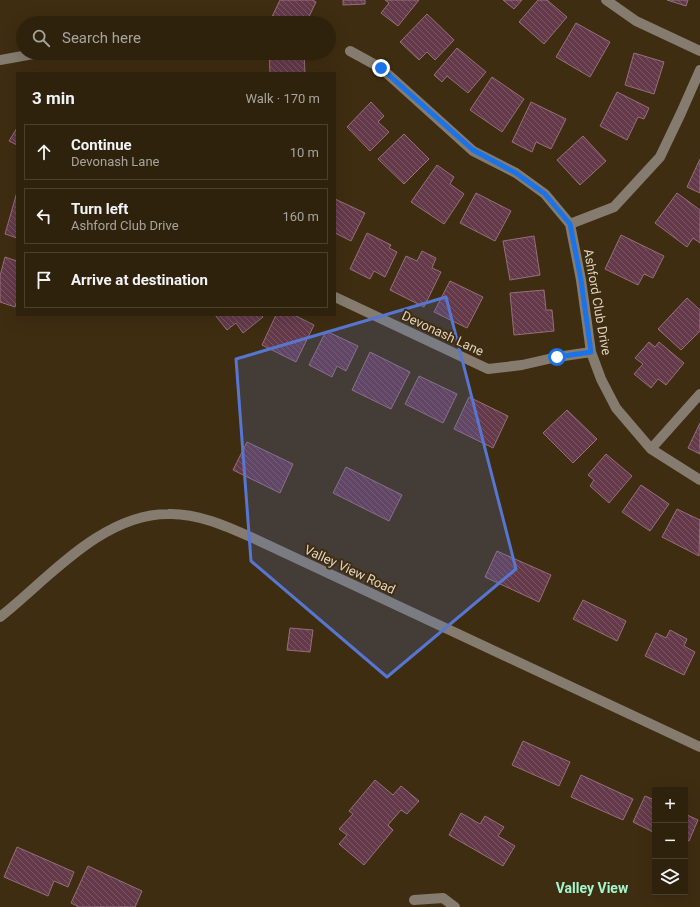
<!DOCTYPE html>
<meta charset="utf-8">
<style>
body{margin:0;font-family:Roboto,sans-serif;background:#372a16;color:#f1f3f6}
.controls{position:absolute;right:12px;bottom:12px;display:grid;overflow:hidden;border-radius:0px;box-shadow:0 4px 16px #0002}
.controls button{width:36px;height:36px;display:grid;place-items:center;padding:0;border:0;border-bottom:1px solid #4a3f2e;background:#2f220d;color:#f1f3f6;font:20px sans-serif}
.stop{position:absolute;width:12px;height:12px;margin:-9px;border:3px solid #1a73e8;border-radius:50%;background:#fff}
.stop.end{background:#1a73e8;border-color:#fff;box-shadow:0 1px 4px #0008}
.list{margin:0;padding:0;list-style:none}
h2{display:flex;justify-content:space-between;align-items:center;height:52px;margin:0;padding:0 16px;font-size:17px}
h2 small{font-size:13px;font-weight:400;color:#a7a49d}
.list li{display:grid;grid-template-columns:26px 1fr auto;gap:12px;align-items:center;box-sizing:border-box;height:56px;margin:0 8px 8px;padding:0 8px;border:1px solid #4a3f2e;border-radius:0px}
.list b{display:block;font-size:15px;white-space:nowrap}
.list p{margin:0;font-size:13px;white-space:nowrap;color:#a7a49d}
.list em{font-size:13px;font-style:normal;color:#a7a49d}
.icon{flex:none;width:22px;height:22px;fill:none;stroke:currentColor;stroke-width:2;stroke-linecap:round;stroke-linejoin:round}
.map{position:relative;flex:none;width:700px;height:907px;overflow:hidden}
.search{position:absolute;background:#2f220d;box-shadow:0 4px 16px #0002;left:16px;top:16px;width:320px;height:44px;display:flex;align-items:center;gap:10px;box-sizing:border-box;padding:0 14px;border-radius:22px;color:#a7a49d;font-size:15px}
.panel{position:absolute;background:#2f220d;box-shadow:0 4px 16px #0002;left:16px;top:72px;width:320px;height:244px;border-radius:0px}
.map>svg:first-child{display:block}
.building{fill:url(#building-back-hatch);stroke:#946f7c}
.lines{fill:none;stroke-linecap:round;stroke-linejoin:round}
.minor{stroke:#857c6f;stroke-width:10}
.route{stroke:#1a73e8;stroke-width:5}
.marked{fill:#5776d2;fill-opacity:0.2;stroke:#5776d2;stroke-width:3;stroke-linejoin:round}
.labels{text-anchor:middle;stroke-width:4;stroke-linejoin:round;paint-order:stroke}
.street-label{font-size:13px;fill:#dfd3c3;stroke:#3f2d11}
.neighbourhood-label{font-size:14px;font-weight:bold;fill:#a3f6cd;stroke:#3f2d11}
</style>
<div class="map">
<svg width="700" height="907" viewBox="0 0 700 907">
<defs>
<pattern id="building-back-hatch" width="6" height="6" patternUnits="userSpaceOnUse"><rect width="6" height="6" fill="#643a4a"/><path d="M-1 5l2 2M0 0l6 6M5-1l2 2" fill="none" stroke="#7a5662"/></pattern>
</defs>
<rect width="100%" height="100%" fill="#3f2d11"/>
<path class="building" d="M 280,0 L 313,0 L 316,2 L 306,23 L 275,23 L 270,21 Z
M 343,0 L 365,0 L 365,4 L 343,5 Z
M 385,0 L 419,0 L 398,26 L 381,13 L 389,3 Z
M 503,0 L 522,0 L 514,9 Z
M 538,0 L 547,0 L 567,17 L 544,44 L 519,22 Z
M 667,0 L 688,0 L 686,6 Z
M 427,14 L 454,40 L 435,60 L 427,52 L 419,60 L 400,42 Z
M 576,23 L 610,42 L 590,77 L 556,57 Z
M 457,48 L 486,72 L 468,93 L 447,76 L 442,82 L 434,75 Z
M 269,53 L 304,53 L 305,73 L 270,73 Z
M 634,53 L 664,62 L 654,94 L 625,85 Z
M 492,77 L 524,99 L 502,132 L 470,110 Z
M 617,92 L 649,108 L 644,119 L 638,117 L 627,140 L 600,126 Z
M 371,102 L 384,116 L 378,122 L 389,132 L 370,151 L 347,127 Z
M 531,102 L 566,119 L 551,149 L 536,142 L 532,152 L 512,142 Z
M 17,128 L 17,145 L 9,141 Z
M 404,134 L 429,159 L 404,184 L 378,159 Z
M 583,136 L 606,161 L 580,185 L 557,160 Z
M 700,159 L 700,193 L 687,187 Z
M 437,165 L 454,177 L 450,184 L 464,194 L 444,224 L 411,202 Z
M 17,192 L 17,238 L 5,234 Z
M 476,193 L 511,211 L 495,241 L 460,223 Z
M 677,193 L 700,210 L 700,243 L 693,238 L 687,247 L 655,223 Z
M 335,199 L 365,213 L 351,241 L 335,233 Z
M 367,233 L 391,245 L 389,248 L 397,252 L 385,277 L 374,271 L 370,279 L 350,269 Z
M 621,235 L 664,256 L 653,278 L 644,274 L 638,285 L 605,269 Z
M 534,236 L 540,275 L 510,280 L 503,241 Z
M 422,251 L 436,258 L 432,268 L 441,272 L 424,307 L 390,290 L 406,256 L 417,261 Z
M 5,257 L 17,261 L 17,301 L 15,307 L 0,302 L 0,276 Z
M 450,281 L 483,297 L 467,328 L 434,312 Z
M 544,290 L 546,310 L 552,310 L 554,331 L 514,335 L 510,293 Z
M 687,298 L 700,310 L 700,331 L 681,350 L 658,329 Z
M 215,315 L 261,315 L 263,317 L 243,333 L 236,323 L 227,330 Z
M 276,315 L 294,315 L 314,325 L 296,362 L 262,345 Z
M 326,331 L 358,346 L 346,371 L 337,366 L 332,377 L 309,365 Z
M 649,342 L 655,347 L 659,342 L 684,363 L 666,385 L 658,379 L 651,388 L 634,374 L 643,364 L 635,358 Z
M 370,352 L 410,372 L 391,409 L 352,390 Z
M 419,376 L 457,394 L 443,423 L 405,404 Z
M 469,397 L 508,416 L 493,448 L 454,429 Z
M 567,410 L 597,439 L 573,463 L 543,433 Z
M 700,423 L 700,454 L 688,448 Z
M 247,442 L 293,464 L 280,493 L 233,470 Z
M 606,454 L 632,476 L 609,503 L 590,486 L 594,480 L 588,475 Z
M 346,467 L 402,495 L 389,521 L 333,493 Z
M 641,485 L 669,504 L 650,531 L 622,512 Z
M 677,509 L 700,520 L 699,556 L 662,537 Z
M 497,551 L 551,575 L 539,602 L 485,577 Z
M 583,600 L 626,621 L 617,641 L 573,619 Z
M 290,628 L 313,630 L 310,652 L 287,650 Z
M 670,630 L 687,639 L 684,646 L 695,652 L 684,675 L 645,656 L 656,633 L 666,638 Z
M 523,741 L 570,762 L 559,786 L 512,765 Z
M 581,775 L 633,799 L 623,820 L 571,797 Z
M 375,780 L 393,795 L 401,786 L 419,801 L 407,814 L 401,810 L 388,825 L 393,830 L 364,865 L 339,844 L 347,835 L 339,829 L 353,814 L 349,811 Z
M 645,796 L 655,800 L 655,833 L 633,822 Z
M 461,813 L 480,824 L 485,816 L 504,827 L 498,836 L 515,846 L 503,866 L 449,835 Z
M 685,814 L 698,820 L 689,841 L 685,839 Z
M 17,847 L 74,872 L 68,887 L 54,881 L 48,896 L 4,877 Z
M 88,866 L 142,891 L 135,907 L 79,907 L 71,903 Z"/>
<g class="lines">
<path class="minor" d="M 606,0 L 636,21 L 700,51
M 350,51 L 381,68 L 473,151 L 516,173 L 545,194 L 570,224 L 581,280 L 591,352 L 601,379 L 616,408 L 651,449 L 700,480
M 0,60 L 39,53
M 570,224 L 614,207 L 660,157 L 681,113 L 700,70
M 335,297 L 488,369 L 522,365 L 557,357 L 591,352
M 651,449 L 700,394
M 0,617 C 48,579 102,514 168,514 C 197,513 226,526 253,538 L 700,747
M 414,900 L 443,898 L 455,907"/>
</g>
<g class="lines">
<path class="route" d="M 381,68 L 473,150 L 516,173 L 545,194 L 570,224 L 581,280 L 591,352 L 557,357"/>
</g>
<path class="marked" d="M 446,297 L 516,569 L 387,677 L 251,561 L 236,359 Z"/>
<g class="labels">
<g class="street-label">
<text transform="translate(598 302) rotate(80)" y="5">Ashford Club Drive</text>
<text transform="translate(443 333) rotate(25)" y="5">Devonash Lane</text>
<text transform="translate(350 569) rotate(25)" y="5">Valley View Road</text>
</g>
<g class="neighbourhood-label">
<text x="592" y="893">Valley View</text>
</g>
</g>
</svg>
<div class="controls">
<button>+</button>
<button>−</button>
<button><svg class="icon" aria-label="layers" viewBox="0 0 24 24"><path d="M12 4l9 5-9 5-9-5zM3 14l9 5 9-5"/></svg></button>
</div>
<div class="stop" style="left:557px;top:357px"></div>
<div class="stop end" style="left:381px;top:68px"></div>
<div class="search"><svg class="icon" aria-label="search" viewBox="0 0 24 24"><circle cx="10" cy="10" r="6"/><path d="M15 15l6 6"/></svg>Search here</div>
<section class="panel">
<h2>3 min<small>Walk · 170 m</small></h2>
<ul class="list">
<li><svg class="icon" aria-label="ahead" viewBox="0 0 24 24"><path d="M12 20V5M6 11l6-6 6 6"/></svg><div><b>Continue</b><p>Devonash Lane</p></div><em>10 m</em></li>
<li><svg class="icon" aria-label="left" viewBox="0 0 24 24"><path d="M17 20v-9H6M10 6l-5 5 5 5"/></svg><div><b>Turn left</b><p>Ashford Club Drive</p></div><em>160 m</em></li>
<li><svg class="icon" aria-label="arrive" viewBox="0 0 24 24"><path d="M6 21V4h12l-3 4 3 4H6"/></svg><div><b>Arrive at destination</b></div></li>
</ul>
</section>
</div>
